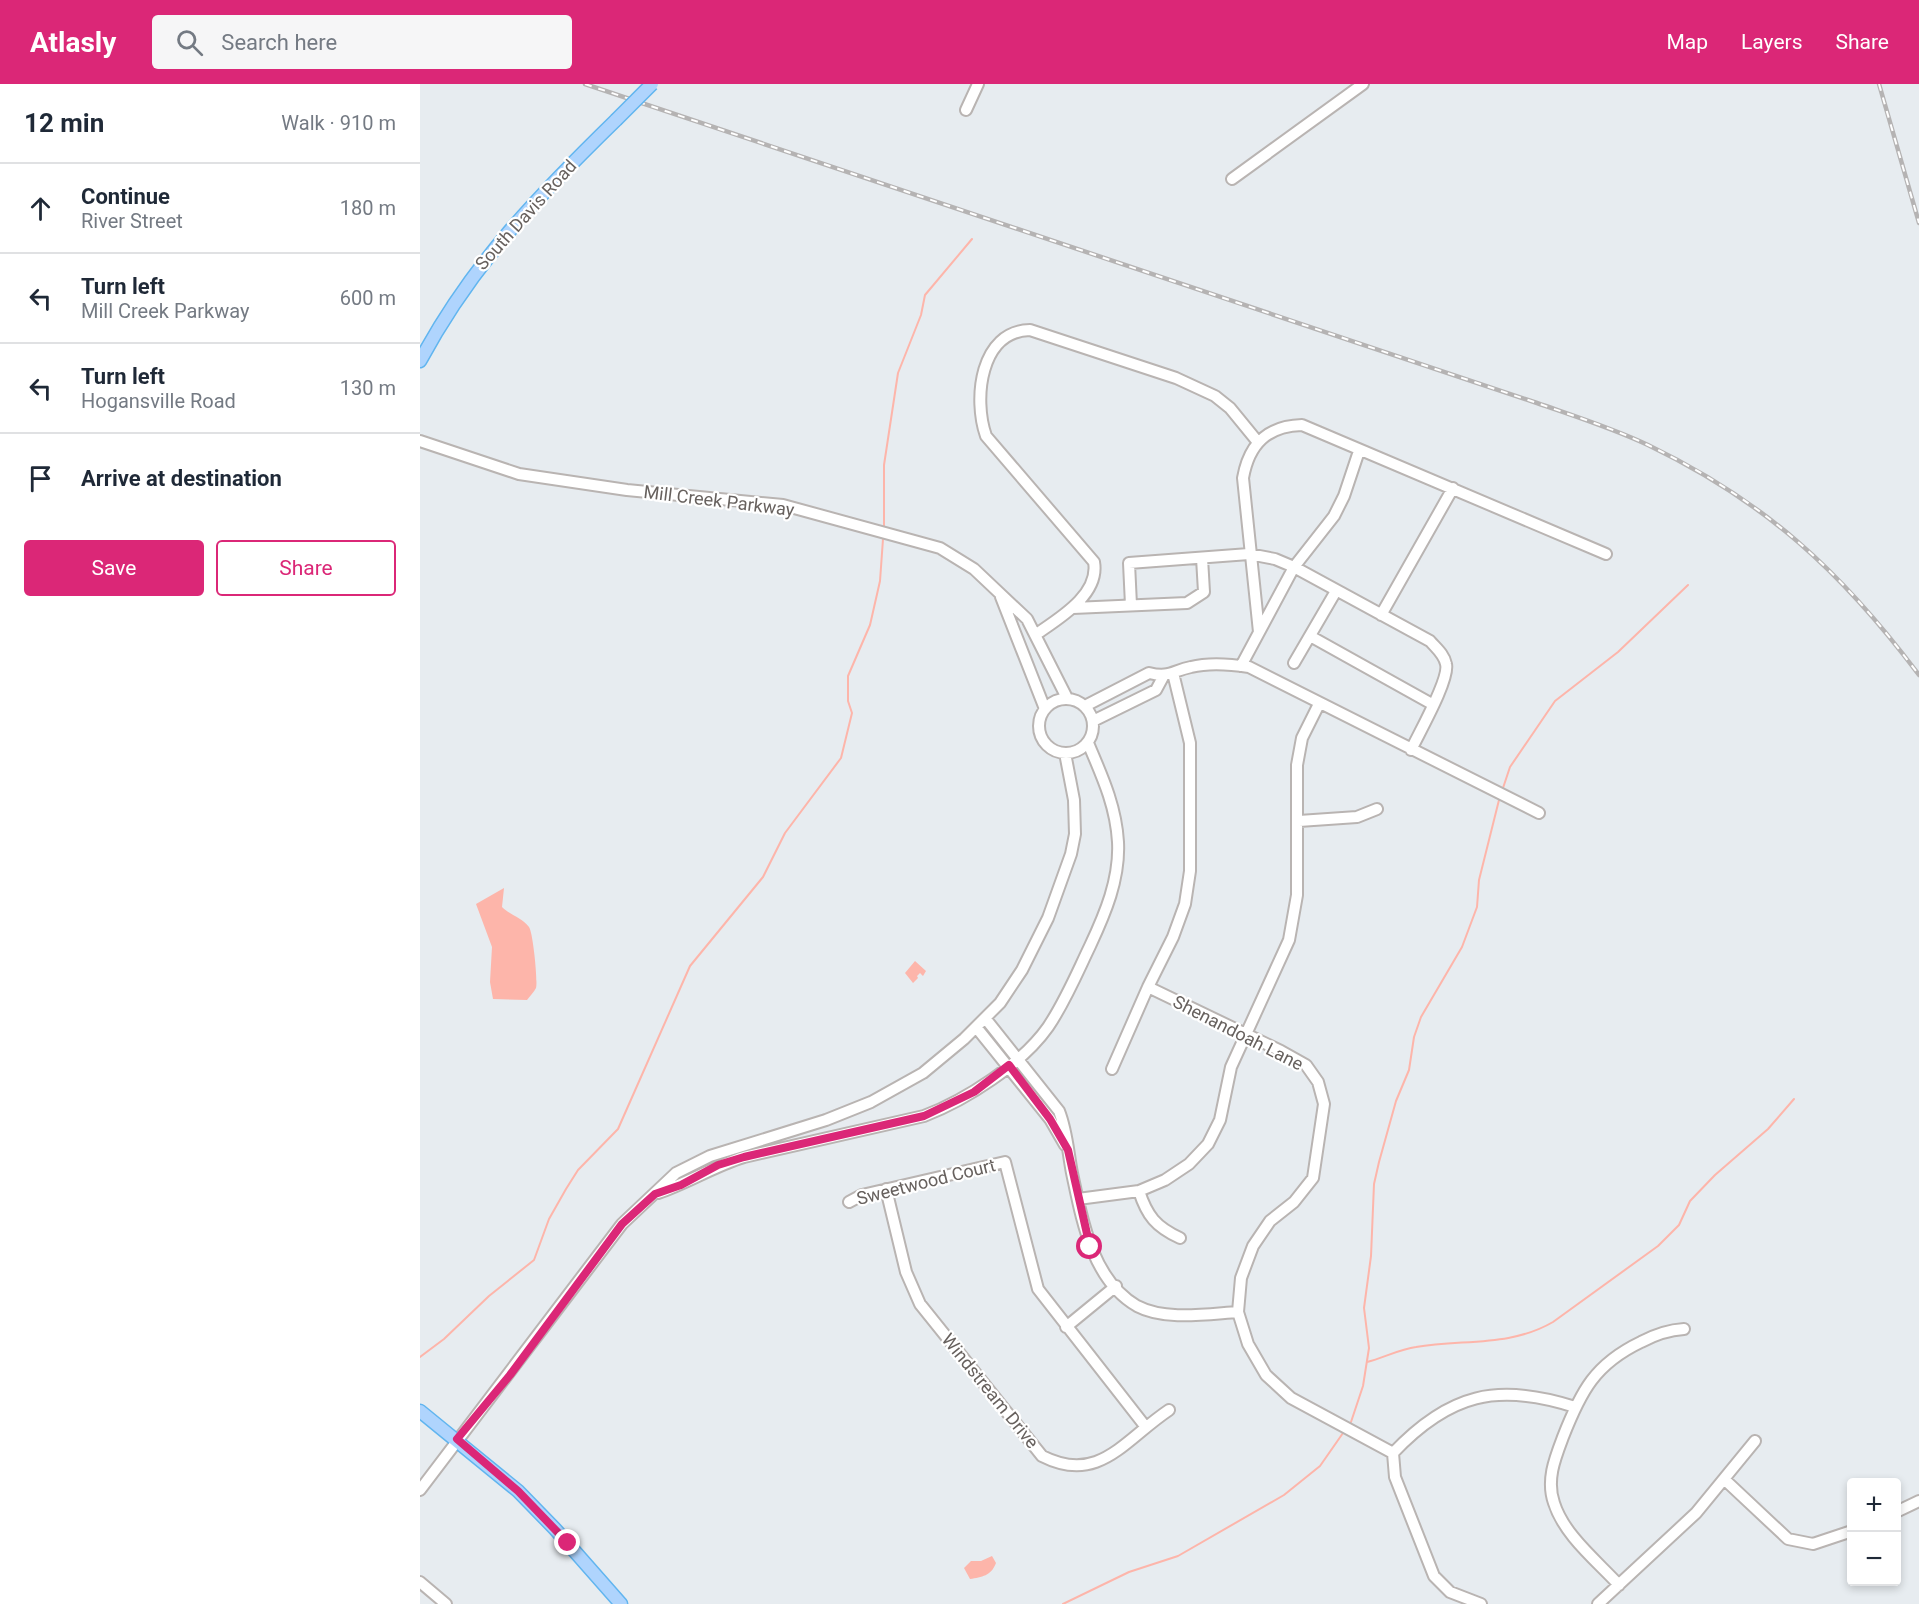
<!DOCTYPE html>
<meta charset="utf-8">
<style>
body{margin:0;font-family:Roboto,sans-serif;background:#f6f6f7;color:#1f2937}
.controls{position:absolute;right:18px;bottom:18px;display:grid;overflow:hidden;border-radius:6px;box-shadow:0 3px 9px #0003}
.controls button{width:54px;height:54px;display:grid;place-items:center;padding:0;border:0;border-bottom:2px solid #e0e1e3;background:#fff;color:#1f2937;font:30px sans-serif}
.stop{position:absolute;width:18px;height:18px;margin:-14px;border:4px solid #db2777;border-radius:50%;background:#fff}
.stop.end{background:#db2777;border-color:#fff;box-shadow:0 2px 6px #0008}
.list{margin:0;padding:0;list-style:none}
h2{display:flex;justify-content:space-between;align-items:center;height:78px;margin:0;padding:0 24px;font-size:26px}
h2 small{font-size:20px;font-weight:400;color:#747a83}
.list li{display:grid;grid-template-columns:39px 1fr auto;gap:18px;align-items:center;box-sizing:border-box;height:90px;padding:0 24px;border-top:2px solid #e0e1e3}
.list b{display:block;font-size:22px;white-space:nowrap}
.list p{margin:0;font-size:20px;white-space:nowrap;color:#747a83}
.list em{font-size:20px;font-style:normal;color:#747a83}
.actions{display:flex;gap:12px;padding:18px 24px}
.actions a{flex:1;padding:14px 0;border:2px solid #db2777;border-radius:6px;text-align:center;font-size:21px;color:#db2777}
.actions .main{background:#db2777;color:#fff}
.icon{flex:none;width:33px;height:33px;fill:none;stroke:currentColor;stroke-width:2;stroke-linecap:round;stroke-linejoin:round}
.map{position:relative;flex:none;width:1499px;height:1520px;overflow:hidden}
header{display:flex;align-items:center;gap:36px;box-sizing:border-box;height:84px;padding:0 30px;background:#db2777;color:#fff}
header strong{font-size:28px}
nav{display:flex;gap:33px;margin-inline-start:auto;font-size:21px}
.search{width:420px;height:54px;background:#f6f6f7;display:flex;align-items:center;gap:15px;box-sizing:border-box;padding:0 21px;border-radius:6px;color:#747a83;font-size:22px}
main{display:flex}
aside{flex:1;background:#fff}
.map>svg:first-child{display:block}
.water{fill:#fdb5aa}
.lines{fill:none;stroke-linecap:round;stroke-linejoin:round}
.stream{stroke:#fdb5aa;stroke-width:2}
.minor-casing{stroke:#b9b4b2;stroke-width:14}
.major-casing{stroke:#61b5ef;stroke-width:15}
.minor{stroke:#fff;stroke-width:10}
.major{stroke:#afd4fd;stroke-width:12}
.rail-casing{stroke:#b5b3b3;stroke-width:4.5}
.rail{stroke:#fff;stroke-width:2;stroke-dasharray:7;stroke-linecap:butt}
.major-bridge-casing{stroke:#61b5ef;stroke-width:15;stroke-linecap:butt}
.major-bridge{stroke:#afd4fd;stroke-width:12}
.route{stroke:#db2777;stroke-width:8}
.labels{text-anchor:middle;stroke-width:4.5;stroke-linejoin:round;paint-order:stroke}
.street-label{font-size:18px;fill:#67615e;stroke:#fff}
</style>
<header>
<strong>Atlasly</strong>
<div class="search"><svg class="icon" aria-label="search" viewBox="0 0 24 24"><circle cx="10" cy="10" r="6"/><path d="M15 15l6 6"/></svg>Search here</div>
<nav><a>Map</a><a>Layers</a><a>Share</a></nav>
</header>
<main>
<aside>
<h2>12 min<small>Walk · 910 m</small></h2>
<ul class="list">
<li><svg class="icon" aria-label="ahead" viewBox="0 0 24 24"><path d="M12 20V5M6 11l6-6 6 6"/></svg><div><b>Continue</b><p>River Street</p></div><em>180 m</em></li>
<li><svg class="icon" aria-label="left" viewBox="0 0 24 24"><path d="M17 20v-9H6M10 6l-5 5 5 5"/></svg><div><b>Turn left</b><p>Mill Creek Parkway</p></div><em>600 m</em></li>
<li><svg class="icon" aria-label="left" viewBox="0 0 24 24"><path d="M17 20v-9H6M10 6l-5 5 5 5"/></svg><div><b>Turn left</b><p>Hogansville Road</p></div><em>130 m</em></li>
<li><svg class="icon" aria-label="arrive" viewBox="0 0 24 24"><path d="M6 21V4h12l-3 4 3 4H6"/></svg><div><b>Arrive at destination</b></div></li>
</ul>
<div class="actions"><a class="main">Save</a><a>Share</a></div>
</aside>
<div class="map">
<svg width="1499" height="1520" viewBox="0 0 1499 1520">
<rect width="100%" height="100%" fill="#e7ecf0"/>
<path class="water" d="M 84,804 L 82,823 C 90,831 102,834 109,843 C 113,848 118,898 116,904 C 114,908 110,912 107,916 L 73,915 L 70,898 L 72,863 L 56,820 Z
M 495,877 L 506,887 L 503,892 L 500,889 L 497,892 L 498,894 L 493,899 L 485,889 Z
M 572,1472 L 576,1479 C 571,1492 562,1493 550,1495 L 544,1484 L 551,1477 L 561,1477 Z"/>
<g class="lines">
<path class="stream" d="M 464,442 L 464,381 L 478,289 L 501,231 L 505,211 L 552,155
M 1083,704 L 1090,683 L 1135,617 L 1198,568 L 1268,501
M 0,1273 L 24,1255 L 69,1212 L 114,1176 L 129,1135 L 146,1105 L 158,1086 L 198,1045 L 270,882 L 343,793 L 365,749 L 421,674 L 432,629 L 428,617 L 428,592 L 450,541 L 460,497 L 463,455
M 947,1278 C 963,1274 980,1265 996,1263 C 1044,1255 1090,1263 1133,1238 L 1238,1162 L 1259,1141 L 1270,1117 L 1295,1091 L 1348,1045 L 1374,1015
M 931,1338 L 943,1302 L 949,1264 L 944,1224 L 951,1172 L 954,1100 L 959,1078 L 976,1017 L 989,986 L 994,953 L 1001,933 L 1042,863 L 1057,823 L 1059,796 L 1079,716
M 643,1520 L 709,1488 L 758,1472 L 864,1411 L 900,1382 L 923,1349"/>
<defs>
<path id="minor" d="M 546,26 L 558,0
M 812,95 L 943,0
M 0,357 L 99,390 L 207,406 L 363,421 L 520,464 L 554,485 L 607,535 L 647,614
M 581,513 L 625,625
M 711,521 L 709,479 L 829,470 L 855,475 L 874,483 L 1010,557 C 1016,564 1024,570 1026,580 C 1030,595 999,649 991,666
M 653,524 L 767,519 L 784,508 L 782,474
M 961,531 L 1033,404
M 839,548 L 823,394 C 829,360 847,342 882,341 L 1186,470
M 615,551 C 638,535 680,511 674,478 L 566,352 C 553,315 560,247 610,246 L 756,294 L 795,312 L 810,324 L 837,357
M 890,552 L 1012,620
M 874,579 L 916,507
M 821,582 L 874,483 L 914,432 L 924,412 L 939,367
M619 642a27 27 0 1 1 54 0a27 27 0 1 1-54 0Z
M 665,622 L 729,589 C 749,594 752,587 771,583 C 790,578 810,580 829,583 L 1119,729
M 673,637 L 736,606 L 743,593
M 879,737 L 937,733 L 957,725
M 728,903 L 861,967 L 886,981 L 898,998 L 904,1020 L 893,1094 L 874,1118 L 850,1137 L 833,1162 L 821,1194 L 818,1228 L 828,1260 L 846,1291 L 871,1314 L 973,1369
M 565,934 L 639,1027 C 647,1047 648,1068 652,1089 C 662,1136 672,1196 717,1222 C 745,1237 787,1230 818,1228
M 556,943 L 630,1035 L 645,1061
M 692,985 L 728,903 L 753,853 L 765,820 L 770,787 L 770,659 L 753,589
M 466,1105 L 486,1188 L 500,1220 L 622,1372 C 679,1401 704,1356 749,1326
M 719,1107 C 727,1132 736,1143 760,1154
M 238,1109 C 268,1099 294,1082 324,1073 L 504,1032 C 546,1016 602,980 628,943 C 645,918 657,889 670,862 C 685,830 700,795 698,758 C 696,722 682,692 668,659
M 658,1115 L 719,1107 L 745,1096 L 769,1080 L 788,1060 L 800,1036 L 811,983 L 869,856 L 877,811 L 877,681 L 882,654 L 899,620
M 429,1118 L 442,1111 L 585,1078 L 618,1205 L 725,1342
M 646,1243 L 696,1202
M 1304,1395 L 1368,1455 L 1393,1460 L 1432,1447
M 0,1406 L 202,1140 L 256,1089 L 290,1072 L 406,1036 L 451,1018 L 503,989 L 544,955 L 580,919 L 602,886 L 628,834 L 651,770 L 655,750 L 654,716 L 645,669
M 1476,1428 L 1499,1417
M 0,1498 L 26,1520
M 1199,1501 C 1177,1477 1144,1451 1134,1419 C 1126,1396 1135,1374 1143,1353 C 1161,1307 1175,1280 1221,1258 C 1236,1250 1248,1246 1264,1245
M 1061,1520 L 1030,1508 L 1014,1492 L 975,1393 L 973,1369 C 1029,1310 1077,1298 1155,1323
M 1178,1520 L 1276,1429 L 1335,1357"/>
<path id="major" d="M 0,277 C 52,180 118,112 196,36
M 0,1327 L 98,1407 L 135,1445 L 201,1520"/>
</defs>
<use href="#minor" class="minor-casing"/>
<use href="#major" class="major-casing"/>
<use href="#minor" class="minor"/>
<use href="#major" class="major"/>
<defs>
<path id="rail" d="M 165,0 L 1117,319 C 1154,332 1192,344 1228,361 C 1346,418 1421,487 1499,591
M 1459,0 L 1499,139"/>
</defs>
<use href="#rail" class="rail-casing"/>
<use href="#rail" class="rail"/>
<defs>
<path id="major-bridge" d="M 196,36 L 232,0"/>
</defs>
<use href="#major-bridge" class="major-bridge-casing"/>
<use href="#major-bridge" class="major-bridge"/>
</g>
<g class="lines">
<path class="route" d="M 148,1459 L 98,1407 L 37,1355 L 90,1291 L 202,1140 L 235,1110 L 261,1101 L 298,1081 L 324,1073 L 504,1032 L 554,1008 L 589,981 L 630,1035 L 648,1066 L 670,1163"/>
</g>
<g class="labels">
<g class="street-label">
<text transform="translate(106 131) rotate(-48)" y="6">South Davis Road</text>
<text transform="translate(299 417) rotate(7)" y="6">Mill Creek Parkway</text>
<text transform="translate(818 949) rotate(27)" y="6">Shenandoah Lane</text>
<text transform="translate(506 1098) rotate(-14)" y="6">Sweetwood Court</text>
<text transform="translate(570 1307) rotate(51)" y="6">Windstream Drive</text>
</g>
</g>
</svg>
<div class="controls">
<button>+</button>
<button>−</button>
</div>
<div class="stop" style="left:670px;top:1163px"></div>
<div class="stop end" style="left:148px;top:1459px"></div>
</div>
</main>
